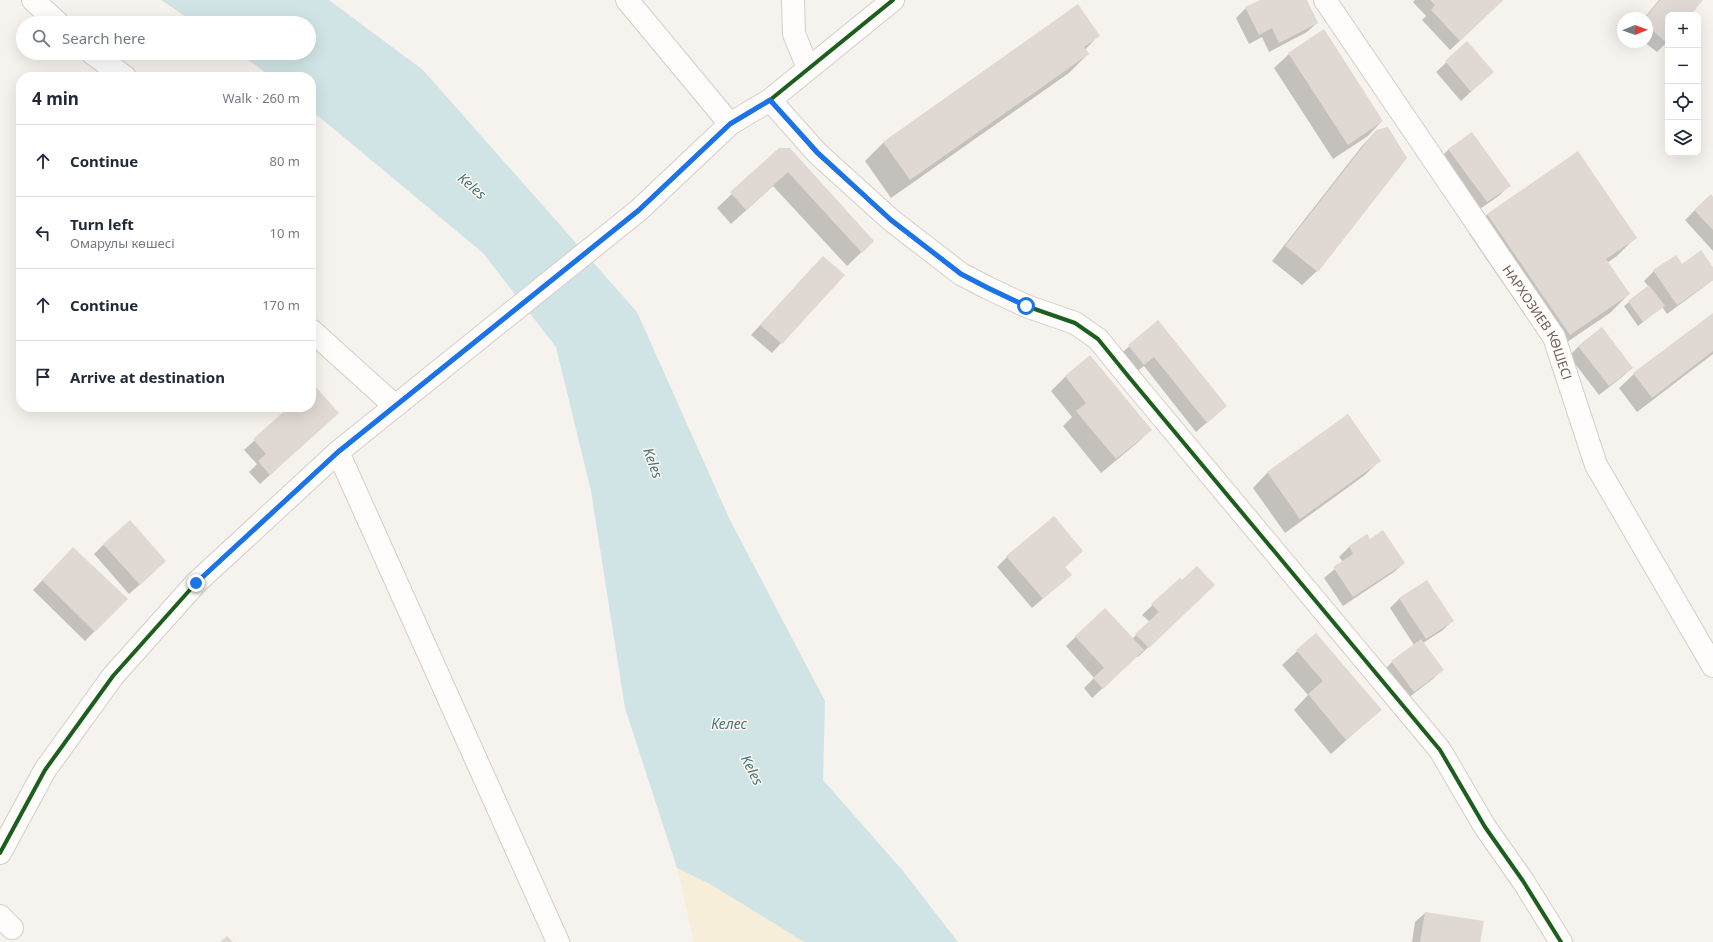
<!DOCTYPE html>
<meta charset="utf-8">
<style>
body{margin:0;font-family:"Noto Sans",sans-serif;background:#f6f6f7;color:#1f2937}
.controls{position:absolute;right:12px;top:12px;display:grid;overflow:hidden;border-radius:8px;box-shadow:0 4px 16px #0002}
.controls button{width:36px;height:36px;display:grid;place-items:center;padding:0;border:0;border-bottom:1px solid #e0e1e3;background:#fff;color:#1f2937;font:20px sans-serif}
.compass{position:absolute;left:1617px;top:12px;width:36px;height:36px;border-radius:50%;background:#fff;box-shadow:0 4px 16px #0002;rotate:89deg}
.stop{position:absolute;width:12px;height:12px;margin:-9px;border:3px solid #1a73e8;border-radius:50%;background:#fff}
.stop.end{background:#1a73e8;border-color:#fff;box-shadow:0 1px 4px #0008}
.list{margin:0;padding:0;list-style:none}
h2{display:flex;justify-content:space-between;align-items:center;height:52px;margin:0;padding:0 16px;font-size:17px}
h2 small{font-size:13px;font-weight:400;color:#747a83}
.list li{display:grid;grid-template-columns:26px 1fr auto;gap:12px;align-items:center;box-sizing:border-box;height:72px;padding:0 16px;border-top:1px solid #e0e1e3}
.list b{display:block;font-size:15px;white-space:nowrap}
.list p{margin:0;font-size:13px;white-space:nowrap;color:#747a83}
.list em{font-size:13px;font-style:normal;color:#747a83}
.icon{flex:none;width:22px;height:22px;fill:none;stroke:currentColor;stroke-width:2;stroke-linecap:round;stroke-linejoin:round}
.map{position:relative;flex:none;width:1713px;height:942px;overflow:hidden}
.search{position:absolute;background:#fff;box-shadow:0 4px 16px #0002;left:16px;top:16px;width:300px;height:44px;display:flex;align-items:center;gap:10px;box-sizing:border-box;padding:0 14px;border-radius:22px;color:#747a83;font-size:15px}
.panel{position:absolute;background:#fff;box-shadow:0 4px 16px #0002;left:16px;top:72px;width:300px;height:340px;border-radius:16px}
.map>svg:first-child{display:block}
.sand{fill:#f6eed8}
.water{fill:#d0e4e6}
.shadow{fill:#0003}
.building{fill:#e0d8d3}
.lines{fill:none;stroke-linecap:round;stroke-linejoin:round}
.minor-casing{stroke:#d4cec8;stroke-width:24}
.minor{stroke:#fefdfc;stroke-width:22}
.cycleway-casing{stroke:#fdf7ef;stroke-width:6}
.cycleway{stroke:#1b5e20;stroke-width:4}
.route{stroke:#1a73e8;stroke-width:5}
.labels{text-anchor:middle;stroke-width:3;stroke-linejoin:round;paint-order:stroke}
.street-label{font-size:13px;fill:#735b4f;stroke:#fdf7ef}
.water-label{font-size:14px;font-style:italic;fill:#47757d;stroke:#fdf7ef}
</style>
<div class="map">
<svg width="1713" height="942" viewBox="0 0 1713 942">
<rect width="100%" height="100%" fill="#f6f2ed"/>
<path class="sand" d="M 677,868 L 710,884 L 804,942 L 694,942 Z"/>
<path class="water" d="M 161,0 L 329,0 L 423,70 L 637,312 L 729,518 L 825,701 L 823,780 L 903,871 L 958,942 L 804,942 L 710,884 L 677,868 L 625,708 L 591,491 L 556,347 L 483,253 L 311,110 L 311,77 L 271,77 L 240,53 L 309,53 L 309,23 L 195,23 Z"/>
<path class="shadow" d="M 1262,0 L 1306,0 L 1317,23 L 1307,32 L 1269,52 L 1262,37 L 1249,44 L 1236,18 L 1246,8 Z
M 1415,0 L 1503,0 L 1450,50 L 1422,20 L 1426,16 L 1413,2 Z
M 1659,0 L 1702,0 L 1689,15 L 1668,15 L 1668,41 L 1657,52 L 1644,42 L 1647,42 L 1647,18 L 1644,18 Z
M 1077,6 L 1098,36 L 1085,50 L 1088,54 L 1069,73 L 891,198 L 865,161 L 883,143 Z
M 1467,43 L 1492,72 L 1461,101 L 1436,72 Z
M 1289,54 L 1382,121 L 1368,136 L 1333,159 L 1274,68 Z
M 1376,131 L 1317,271 L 1302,285 L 1272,261 L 1362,146 Z
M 779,149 L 873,241 L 847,266 L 773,186 L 731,224 L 717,208 Z
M 1449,149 L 1509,185 L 1500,195 L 1477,211 L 1439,159 Z
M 1578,153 L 1636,237 L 1617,256 L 1607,263 L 1629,294 L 1610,313 L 1551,353 L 1469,234 L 1487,215 Z
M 1713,198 L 1713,251 L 1685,220 L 1695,210 Z
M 1681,265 L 1713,269 L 1713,280 L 1667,314 L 1662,307 L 1638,326 L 1624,306 L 1649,287 L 1644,281 L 1654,271 Z
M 813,267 L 843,275 L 772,353 L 751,335 Z
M 1713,314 L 1713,354 L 1637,412 L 1619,388 L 1634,374 Z
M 1158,322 L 1226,406 L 1196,432 L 1144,366 L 1134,374 L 1119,355 Z
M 1579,346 L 1632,368 L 1622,377 L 1599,395 L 1569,356 Z
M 1090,356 L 1150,430 L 1136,444 L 1101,473 L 1063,426 L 1072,417 L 1051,391 L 1065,377 Z
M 311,389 L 328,422 L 260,484 L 249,472 L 257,464 L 244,450 L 291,407 L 311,407 Z
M 1348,415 L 1380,460 L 1365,475 L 1285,533 L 1253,488 L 1267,473 Z
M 1367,535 L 1370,541 L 1404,563 L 1394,572 L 1343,606 L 1324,578 L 1343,562 L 1339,557 L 1349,547 Z
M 103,545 L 155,571 L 129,594 L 94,554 Z
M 1082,551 L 1064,568 L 1070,575 L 1032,608 L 997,567 L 1007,557 Z
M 64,558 L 126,599 L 85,641 L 33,590 Z
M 1180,579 L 1204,594 L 1138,657 L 1137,656 L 1092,698 L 1084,688 L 1094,678 L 1066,646 L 1105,609 L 1132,639 L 1150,622 L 1142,615 Z
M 1400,598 L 1452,621 L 1443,630 L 1423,643 L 1442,670 L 1433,679 L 1404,701 L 1382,672 L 1392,662 L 1414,645 L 1390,608 Z
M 1316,634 L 1380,710 L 1331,754 L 1294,710 L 1308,695 L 1282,665 Z
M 1425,913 L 1479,942 L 1412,942 L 1415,922 Z"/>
<path class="building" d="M 1260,0 L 1307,0 L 1318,23 L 1279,43 L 1272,28 L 1259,35 L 1245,7 Z
M 1430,0 L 1503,0 L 1460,41 L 1431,10 L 1435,5 Z
M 1660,0 L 1703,0 L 1691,15 L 1668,15 L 1667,43 L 1647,26 L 1647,18 L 1645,18 Z
M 1078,4 L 1100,36 L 1084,47 L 1089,54 L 910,180 L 883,142 Z
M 1324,29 L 1383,121 L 1348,145 L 1288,53 Z
M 1467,41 L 1494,72 L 1471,92 L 1445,61 Z
M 1388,127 L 1407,158 L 1318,272 L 1285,246 L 1376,130 Z
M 1472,132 L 1511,186 L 1487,202 L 1448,149 Z
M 779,148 L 790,148 L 874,241 L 862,253 L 788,172 L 746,210 L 730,192 Z
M 1578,151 L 1637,238 L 1606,259 L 1630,294 L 1570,335 L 1487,214 Z
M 1711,194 L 1713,197 L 1713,230 L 1694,210 Z
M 1701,250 L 1713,267 L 1713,280 L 1677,305 L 1653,270 L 1676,255 L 1682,264 Z
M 823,256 L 845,275 L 782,344 L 760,325 Z
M 1649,285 L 1665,306 L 1643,322 L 1628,301 Z
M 1713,313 L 1713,351 L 1652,398 L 1633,373 Z
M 1158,320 L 1227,406 L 1207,423 L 1154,357 L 1144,365 L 1128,345 Z
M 1602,327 L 1633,368 L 1609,386 L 1578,346 Z
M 1090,355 L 1152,430 L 1116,459 L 1076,411 L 1086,403 L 1065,376 Z
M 314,385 L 339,413 L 270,475 L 258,461 L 266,454 L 253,439 L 289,407 L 311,407 L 311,388 Z
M 1348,414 L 1381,461 L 1300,519 L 1267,472 Z
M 1054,516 L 1083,551 L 1065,567 L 1072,575 L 1043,599 L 1006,556 Z
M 130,520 L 166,561 L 140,585 L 103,544 Z
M 1383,530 L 1405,563 L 1353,597 L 1333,567 L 1353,554 L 1349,546 L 1367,534 L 1370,539 Z
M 73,547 L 128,599 L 95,632 L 42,580 Z
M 1197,566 L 1215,585 L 1149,648 L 1135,634 L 1159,612 L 1151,604 L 1180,578 L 1182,580 Z
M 1427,580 L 1454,621 L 1426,639 L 1399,598 Z
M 1105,608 L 1144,650 L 1103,689 L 1093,678 L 1104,668 L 1075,636 Z
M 1316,633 L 1382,710 L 1346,740 L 1308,694 L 1323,681 L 1296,650 Z
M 1421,639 L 1444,670 L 1414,692 L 1391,661 Z
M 1425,912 L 1484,921 L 1480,942 L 1420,942 Z
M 227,936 L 233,942 L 220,942 Z"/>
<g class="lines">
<defs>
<g id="minor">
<path d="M 33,0 L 58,23"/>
<path d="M 627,0 L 730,124"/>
<path d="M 793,0 L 794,34 L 808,68"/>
<path id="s1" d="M 1325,0 L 1554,337 L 1596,465 L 1713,666"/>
<path d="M 92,53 L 125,77"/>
<path d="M 770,100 L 817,153 L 891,220 L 961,274 L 988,288 L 1026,306 L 1075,323 L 1098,339 L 1128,376 L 1440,750 L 1485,827 L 1523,881 L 1561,942"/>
<path d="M 311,330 L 395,406"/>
<path d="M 338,452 L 558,942"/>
<path d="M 0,853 L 45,770 L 113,676 L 196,583 L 338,452 L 639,210 L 730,124 L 770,100 L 893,0"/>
<path d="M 0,916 L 12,928"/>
</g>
</defs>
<use href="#minor" class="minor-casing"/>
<use href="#minor" class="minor"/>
<defs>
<path id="cycleway" d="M 770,100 L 817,153 L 891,220 L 961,274 L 988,288 L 1026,306 L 1075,323 L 1098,339 L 1128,376 L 1440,750 L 1485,827 L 1523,881 L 1561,942
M 0,853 L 45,770 L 113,676 L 196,583 L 338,452 L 639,210 L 730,124 L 770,100 L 893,0"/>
</defs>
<use href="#cycleway" class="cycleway-casing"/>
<use href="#cycleway" class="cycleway"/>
</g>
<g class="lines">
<path class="route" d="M 196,583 L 338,452 L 639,210 L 730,124 L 770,100 L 817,152 L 891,220 L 961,274 L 988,288 L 1026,306"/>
</g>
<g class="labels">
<g class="street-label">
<text dy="5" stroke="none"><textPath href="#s1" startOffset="387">НАРХОЗИЕВ КӨШЕСІ</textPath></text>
</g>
<g class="water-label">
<text transform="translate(472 186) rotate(41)" y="5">Keles</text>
<text transform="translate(653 463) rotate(70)" y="5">Keles</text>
<text x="729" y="729">Келес</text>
<text transform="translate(752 770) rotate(63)" y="5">Keles</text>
</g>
</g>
</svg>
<div class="controls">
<button>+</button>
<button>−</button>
<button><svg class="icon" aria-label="locate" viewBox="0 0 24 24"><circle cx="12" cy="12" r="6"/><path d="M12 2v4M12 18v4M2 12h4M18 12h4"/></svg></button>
<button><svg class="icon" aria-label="layers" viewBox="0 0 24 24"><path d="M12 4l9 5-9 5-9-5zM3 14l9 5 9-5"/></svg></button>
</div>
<svg class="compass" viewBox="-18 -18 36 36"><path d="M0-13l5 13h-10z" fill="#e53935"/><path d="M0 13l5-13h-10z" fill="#747a83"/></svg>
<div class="stop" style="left:1026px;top:306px"></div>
<div class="stop end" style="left:196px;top:583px"></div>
<div class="search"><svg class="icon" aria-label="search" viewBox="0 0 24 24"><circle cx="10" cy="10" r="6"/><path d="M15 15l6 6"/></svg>Search here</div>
<section class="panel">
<h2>4 min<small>Walk · 260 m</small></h2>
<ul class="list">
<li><svg class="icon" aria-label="ahead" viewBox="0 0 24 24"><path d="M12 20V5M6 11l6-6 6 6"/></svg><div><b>Continue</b></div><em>80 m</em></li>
<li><svg class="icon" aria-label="left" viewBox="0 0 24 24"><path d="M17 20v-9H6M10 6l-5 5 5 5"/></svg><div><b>Turn left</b><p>Омарулы көшесі</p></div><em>10 m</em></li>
<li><svg class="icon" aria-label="ahead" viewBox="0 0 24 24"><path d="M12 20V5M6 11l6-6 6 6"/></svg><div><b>Continue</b></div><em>170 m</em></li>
<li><svg class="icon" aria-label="arrive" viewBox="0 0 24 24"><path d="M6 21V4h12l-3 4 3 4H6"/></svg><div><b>Arrive at destination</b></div></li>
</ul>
</section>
</div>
